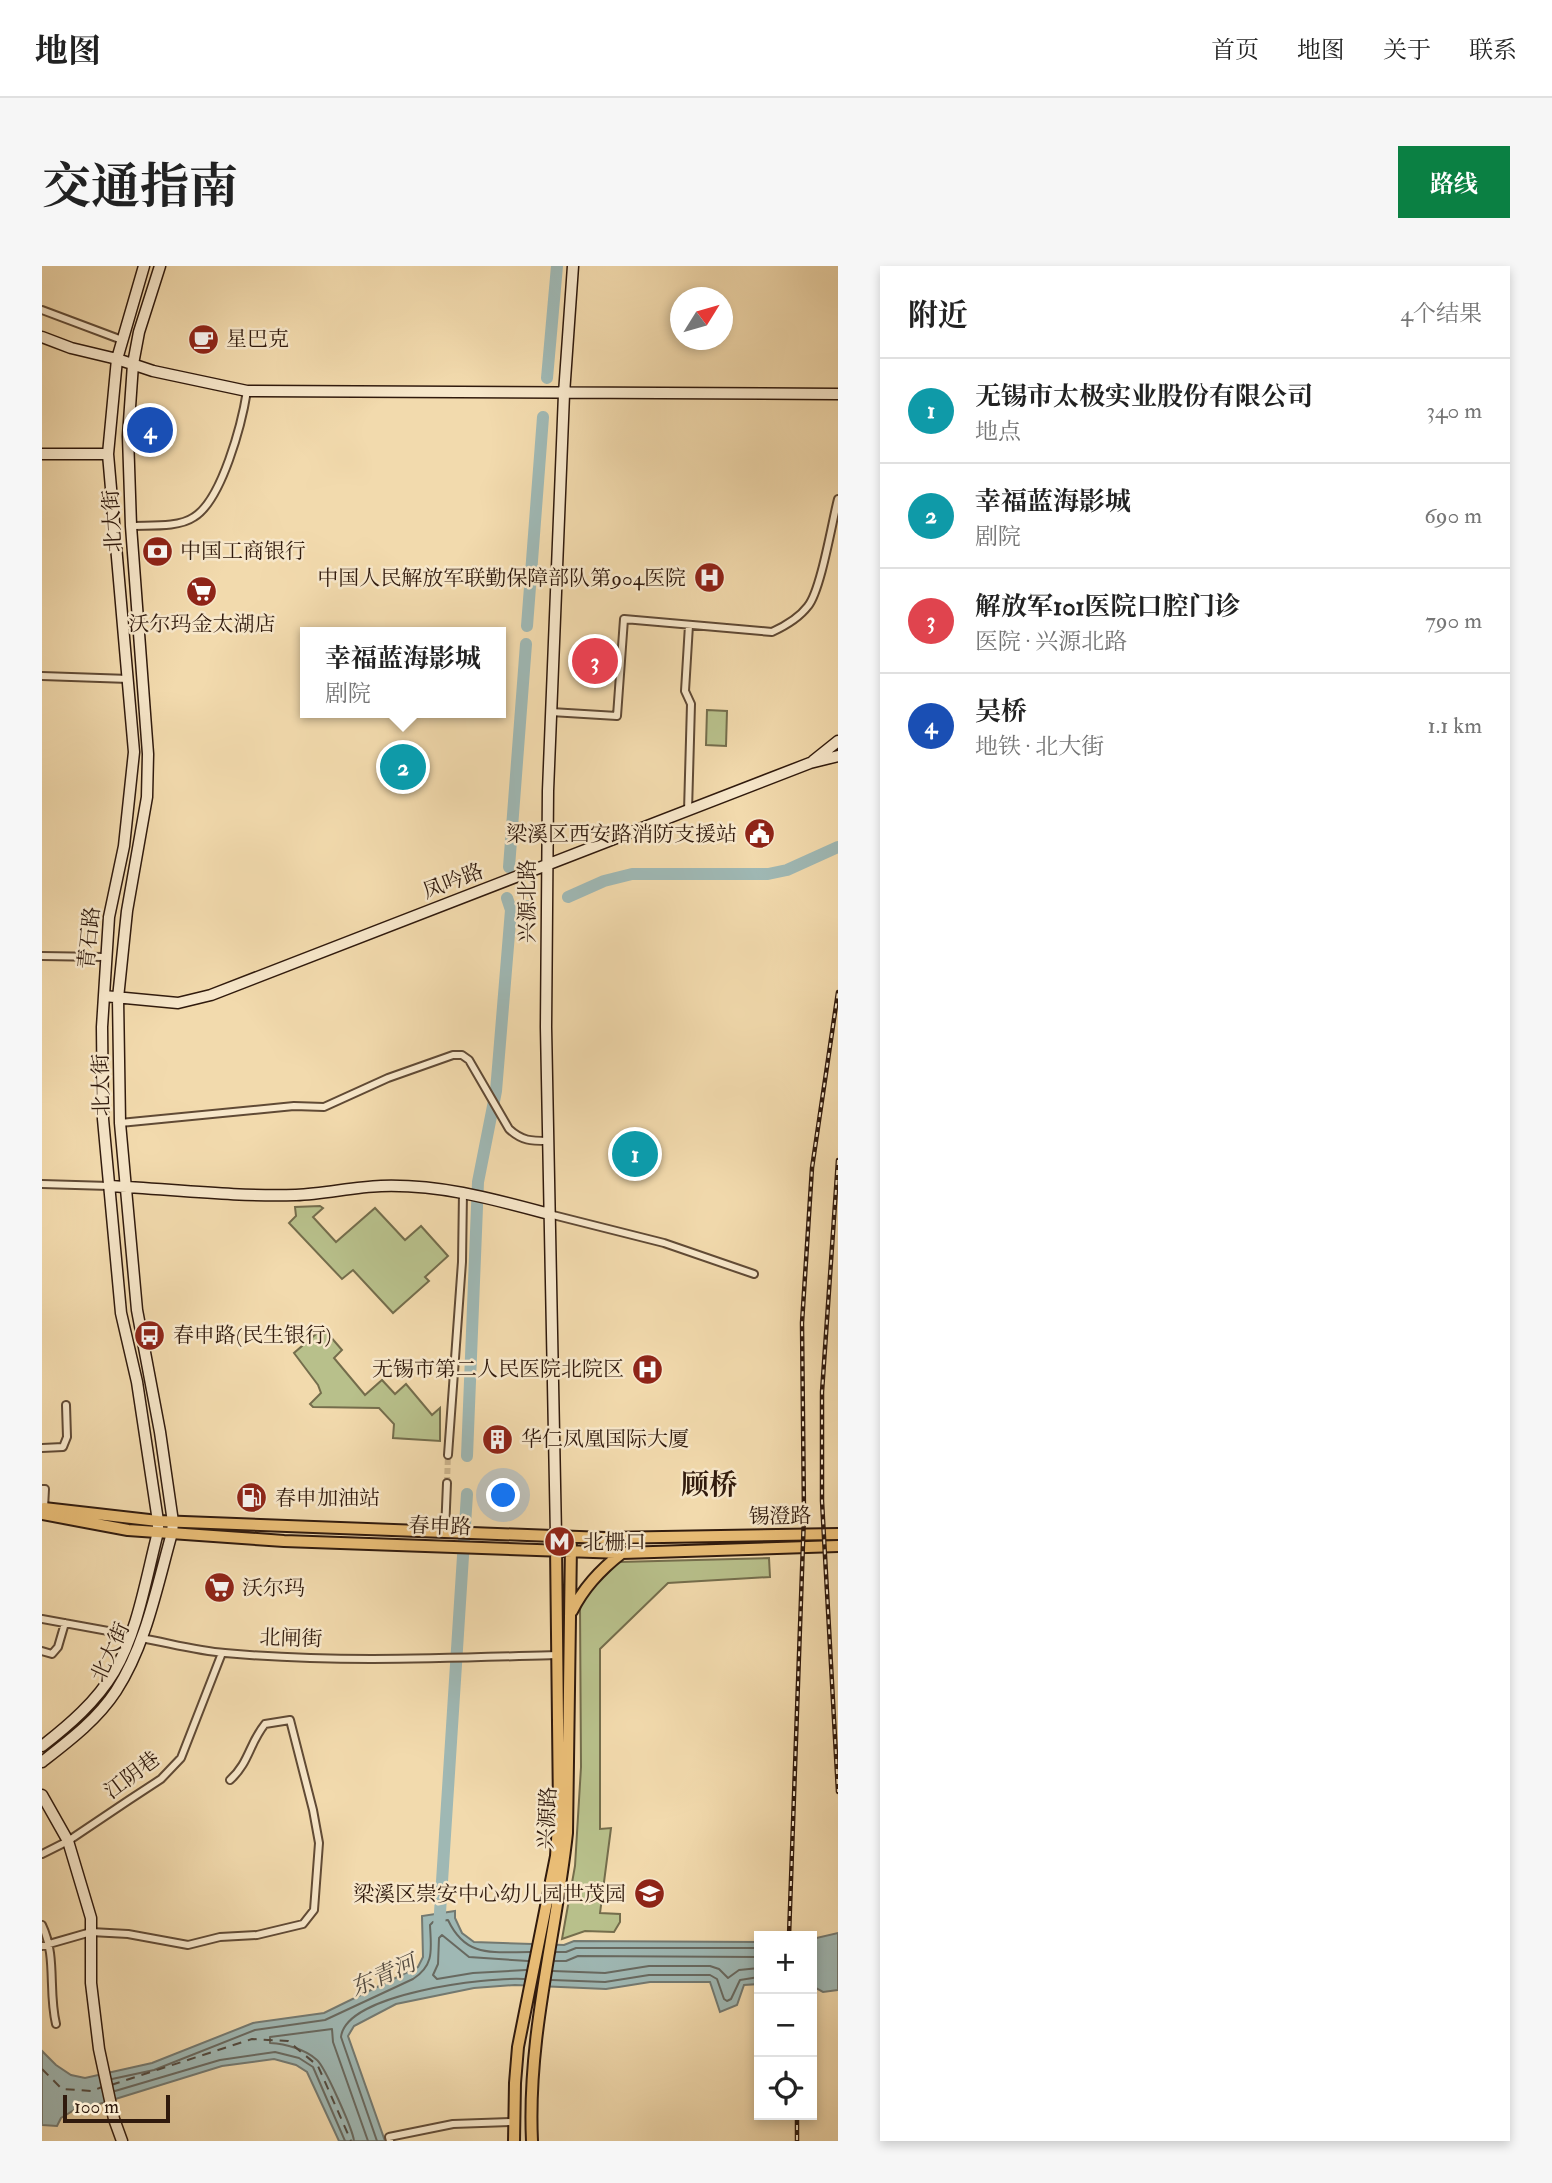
<!DOCTYPE html>
<html lang="zh">
<meta charset="utf-8">
<style>
body{margin:0;font-family:"IM FELL Double Pica","Noto Serif SC",serif;background:#f6f6f6;color:#222}
.controls{position:absolute;right:21px;bottom:21px;display:grid;overflow:hidden;border-radius:0px;box-shadow:0 4px 10px #0003}
.controls button{width:63px;height:63px;display:grid;place-items:center;padding:0;border:0;border-bottom:2px solid #e0e0e0;background:#fff;color:#222;font:35px sans-serif}
.compass{position:absolute;left:628px;top:21px;width:63px;height:63px;border-radius:50%;background:#fff;box-shadow:0 4px 10px #0003;rotate:53deg}
.scale{position:absolute;left:21px;bottom:18px;width:107px;box-sizing:border-box;padding-left:7px;border:4px solid #301a0d;border-top:0;font-size:19px;line-height:24px;white-space:nowrap;color:#301a0d;-webkit-text-stroke:5px #f7e7ca;paint-order:stroke}
.you{position:absolute;left:462px;top:1230px;width:24px;height:24px;margin:-18px;border:5px solid #fff;border-radius:50%;background:#1a73e8;box-shadow:0 0 0 10px #1a73e833}
.badge{display:grid;place-items:center;width:46px;height:46px;border-radius:50%;background:#0b8043;color:#fff;font-size:23px;font-weight:700}
.pin{position:absolute;translate:-50% -50%;border:4px solid #fff;box-shadow:0 2px 7px #0006}
.popup{position:absolute;left:258px;top:361px;width:206px;height:91px;box-sizing:border-box;display:grid;place-content:center;border-radius:0px;background:#fff;filter:drop-shadow(0 2px 5px #0005);font-size:23px;white-space:nowrap;color:#767676}
.popup b{font-size:26px;color:#222}
.popup::after{content:'';position:absolute;left:50%;top:100%;margin-left:-14px;border:14px solid transparent;border-top-color:#fff}
.list{margin:0;padding:0;list-style:none}
h2{display:flex;justify-content:space-between;align-items:center;height:91px;margin:0;padding:0 28px;font-size:30px}
h2 small{font-size:23px;font-weight:400;color:#767676}
.list li{display:grid;grid-template-columns:46px 1fr auto;gap:21px;align-items:center;box-sizing:border-box;height:105px;padding:0 28px;border-top:2px solid #e0e0e0}
.list b{display:block;font-size:26px;white-space:nowrap}
.list p{margin:0;font-size:23px;white-space:nowrap;color:#767676}
.list em{font-size:23px;font-style:normal;color:#767676}
.icon{flex:none;width:38px;height:38px;fill:none;stroke:currentColor;stroke-width:2;stroke-linecap:round;stroke-linejoin:round}
.map{position:relative;flex:none;width:796px;height:1875px;overflow:hidden;border-radius:0px}
header{display:flex;align-items:center;gap:42px;box-sizing:border-box;height:98px;padding:0 35px;background:#fff;border-bottom:2px solid #e0e0e0}
header strong{font-size:33px}
nav{display:flex;gap:38px;margin-inline-start:auto;font-size:24px}
.intro{display:flex;align-items:center;justify-content:space-between;box-sizing:border-box;height:168px;padding:0 42px}
h1{margin:0;font-size:49px}
.button{padding:18px 32px;border-radius:0px;background:#0b8043;color:#fff;font-size:24px;font-weight:700}
main{display:flex;gap:42px;padding:0 42px}
aside{flex:1;background:#fff;border-radius:0px;box-shadow:0 4px 10px #0003}
.map>svg:first-child{display:block}
.green{fill:#b8c08b;stroke:#746d4c;stroke-width:2}
.water{fill:#9fb8b4;stroke:#737971;stroke-width:2}
.lines{fill:none;stroke-linecap:round;stroke-linejoin:round}
.shore{stroke:#686960;stroke-width:2}
.river{stroke:#9fb8b4;stroke-width:12}
.ferry{stroke:#51493f;stroke-width:2;stroke-dasharray:9 7;stroke-linecap:butt}
.street-tunnel{stroke:#cbb48d;stroke-width:6;stroke-dasharray:6 3;stroke-linecap:butt}
.street-casing{stroke:#604a35;stroke-width:10}
.secondary-casing{stroke:#301a0d;stroke-width:13}
.primary-casing{stroke:#301a0d;stroke-width:14}
.street{stroke:#f7e7ca;stroke-width:6}
.secondary{stroke:#f7e7ca;stroke-width:10}
.primary{stroke:#e9bd76;stroke-width:10}
.rail-casing{stroke:#301a0d;stroke-width:4.5}
.rail{stroke:#f7e7ca;stroke-width:2;stroke-dasharray:5;stroke-linecap:butt}
.labels{text-anchor:middle;stroke-width:5;stroke-linejoin:round;paint-order:stroke}
.poi-label{font-size:21px;fill:#301a0d;stroke:#f7e7ca;text-anchor:start}
.street-label{font-size:21px;fill:#301a0d;stroke:#f7e7ca}
.water-label{font-size:23px;font-style:italic;fill:#51493f;stroke:#f7e7ca}
.district-label{font-size:28px;font-weight:bold;fill:#301a0d;stroke:#f7e7ca}
</style>
<header>
<strong>地图</strong>
<nav><a>首页</a><a>地图</a><a>关于</a><a>联系</a></nav>
</header>
<div class="intro"><h1>交通指南</h1><a class="button">路线</a></div>
<main>
<div class="map">
<svg width="796" height="1875" viewBox="0 0 796 1875">
<rect width="100%" height="100%" fill="#f2daad"/>
<filter id="stains"><feTurbulence type="fractalNoise" baseFrequency=".00286" numOctaves="4"/><feColorMatrix values="0 0 0 0 .2 0 0 0 0 .09 0 0 0 0 .02 0 0 0 .5 -.17"/></filter>
<radialGradient id="worn" r=".72"><stop offset=".6" stop-color="#630" stop-opacity="0"/><stop offset="1" stop-color="#630" stop-opacity=".3"/></radialGradient>
<path class="green" d="M 665,444 L 685,445 L 684,480 L 664,479 Z
M 278,940 L 281,942 L 271,951 L 294,976 L 333,942 L 363,974 L 379,960 L 406,990 L 383,1011 L 387,1015 L 351,1047 L 311,1004 L 300,1013 L 247,957 L 254,950 L 253,941 Z
M 281,1062 L 300,1084 L 292,1092 L 323,1129 L 340,1114 L 353,1128 L 364,1118 L 390,1149 L 398,1142 L 398,1175 L 351,1172 L 352,1158 L 337,1142 L 271,1141 L 268,1138 L 279,1127 L 276,1119 L 252,1087 Z
M 727,1292 L 728,1311 L 626,1317 L 558,1383 L 558,1563 L 569,1562 L 558,1647 L 578,1648 L 578,1656 L 572,1666 L 543,1665 L 520,1673 L 533,1600 L 539,1501 L 538,1341 L 548,1325 L 577,1296 Z"/>
<path class="water" d="M 413,1645 L 413,1652 L 420,1667 L 432,1676 L 522,1679 L 532,1675 L 717,1676 L 717,1718 L 702,1719 L 695,1739 L 678,1746 L 668,1716 L 608,1716 L 564,1723 L 473,1719 L 432,1722 L 354,1738 L 312,1760 L 306,1770 L 343,1875 L 297,1875 L 265,1806 L 254,1799 L 232,1793 L 180,1800 L 54,1839 L 34,1843 L 19,1852 L 15,1860 L 0,1859 L 0,1785 L 14,1799 L 29,1809 L 43,1812 L 110,1797 L 211,1757 L 282,1747 L 376,1701 L 381,1691 L 380,1650 Z
M 796,1667 L 796,1724 L 781,1726 L 770,1720 L 770,1673 Z"/>
<g class="lines">
<path class="shore" d="M 514,1686 L 524,1686 L 534,1682 L 717,1682
M 513,1695 L 524,1695 L 536,1690 L 717,1691
M 484,1704 L 431,1707 L 395,1713 L 391,1709 L 396,1698 L 397,1672 L 400,1669 L 427,1691 L 486,1695
M 511,1705 L 563,1707 L 607,1700 L 668,1700 L 677,1703 L 686,1712 L 697,1704 L 717,1702
M 510,1714 L 563,1716 L 607,1709 L 668,1709 L 675,1713 L 682,1733 L 685,1735 L 689,1733 L 698,1714 L 717,1711
M 70,1813 L 112,1804 L 213,1764 L 283,1754 L 371,1713 C 393,1699 389,1683 388,1659 L 391,1656 L 406,1654 C 424,1692 450,1686 488,1686
M 73,1825 L 178,1794 L 233,1786 L 257,1792 L 271,1801 L 303,1875
M 312,1875 C 311,1864 283,1801 275,1794 C 263,1783 244,1778 228,1777 L 228,1771 L 290,1763 L 291,1776 L 326,1875
M 335,1875 L 299,1771 C 304,1727 446,1711 482,1713"/>
<path class="river" d="M 505,112 L 515,0
M 485,360 L 501,151
M 467,601 L 484,378
M 526,631 L 562,615 L 590,608 L 726,608 L 745,604 L 796,581
M 469,644 L 485,640
M 425,1190 L 436,916 L 454,825 L 469,644 L 465,632
M 397,1662 L 425,1228"/>
<path class="ferry" d="M 0,1803 L 20,1823 L 50,1825 L 60,1821
M 69,1819 L 210,1773 L 246,1775 L 276,1800 L 309,1875"/>
<path class="street-tunnel" d="M 405,1217 L 406,1189"/>
<defs>
<path id="street" d="M 0,44 L 80,74
M 89,260 C 107,259 136,262 152,251 C 180,234 200,157 205,125
M 0,410 L 87,413
M 509,446 L 575,450 L 582,353 L 730,366 C 743,360 757,352 766,340 C 779,324 790,256 796,233
M 646,545 L 649,438 L 643,425 L 647,359
M 0,690 L 62,691
M 78,857 L 252,840 L 282,841 L 346,812 L 411,789 L 420,789 L 427,794 L 467,863 C 480,875 489,875 506,875
M 0,918 L 67,920
M 507,948 L 622,977 L 712,1008
M 0,1182 L 21,1181 L 25,1171 L 24,1139
M 406,1189 L 420,996 L 421,926
M 0,1223 L 3,1223 L 2,1242
M 403,1266 L 405,1217
M 0,1353 L 88,1369
M 99,1372 C 127,1377 155,1385 183,1387 C 293,1397 405,1392 515,1389
M 0,1385 L 10,1388 L 16,1381 L 23,1357
M 0,1588 L 26,1575 L 87,1534 L 119,1513 L 139,1492 L 180,1387
M 0,1659 C 15,1690 6,1725 14,1758
M 0,1680 L 49,1666 L 86,1668 L 146,1679 L 178,1671 L 215,1669 L 261,1658 L 272,1644 L 277,1577 L 271,1544 L 248,1454 L 223,1458 C 207,1478 207,1497 188,1514
M 348,1875 L 347,1871 L 411,1858 L 471,1856"/>
<path id="secondary" d="M 0,71 L 29,82 L 75,93 L 111,105 L 205,125 L 796,128
M 0,188 L 66,188
M 771,495 L 796,475
M 62,730 L 136,737 L 169,729 L 768,497 L 796,490
M 67,920 C 129,923 192,931 254,929 C 282,928 311,921 339,920 C 398,918 451,933 507,948
M 514,1270 L 504,761 L 506,525 L 522,128 L 531,0
M 0,1480 C 27,1459 54,1436 72,1406 C 96,1365 104,1312 116,1266 L 116,1255 L 95,1116 L 79,1047 L 61,853 L 60,761 L 67,651 L 82,580 L 92,486 L 66,188 L 75,93 L 102,0
M 0,1496 C 27,1475 55,1454 74,1425 C 104,1379 115,1320 130,1267 L 131,1256 L 118,1166 L 95,1044 L 78,857 L 76,732 L 85,645 L 105,531 L 106,488 L 89,260 L 86,170 L 91,98 L 97,66 L 118,0
M 0,1529 L 26,1575 L 49,1652 L 49,1717 L 57,1783 L 72,1853 L 80,1875"/>
<path id="primary" d="M 2,1242 L 116,1255 L 563,1272 L 796,1268
M 0,1248 L 86,1264 L 242,1275 L 580,1287 L 796,1280
M 530,1345 C 542,1321 559,1303 580,1287
M 472,1875 L 473,1817 L 476,1781 L 514,1590 L 517,1543 L 514,1280
M 490,1875 C 485,1770 514,1670 525,1567 L 529,1279"/>
</defs>
<use href="#street" class="street-casing"/>
<use href="#secondary" class="secondary-casing"/>
<use href="#primary" class="primary-casing"/>
<use href="#street" class="street"/>
<use href="#secondary" class="secondary"/>
<use href="#primary" class="primary"/>
<defs>
<path id="rail" d="M 796,894 L 780,1126 L 780,1235 L 796,1526
M 747,1670 L 762,1249 L 760,1057 L 770,902 L 796,726
M 755,1849 L 755,1875"/>
</defs>
<use href="#rail" class="rail-casing"/>
<use href="#rail" class="rail"/>
</g>
<defs>
<symbol id="cafe-disc" viewBox="-11 -11 22 22"><circle r="9.5" fill="#8f2418" stroke="#f7e7ca"/><path d="M-5.5-4.5H6V0H3Q3 3.5 0 3.5H-2.5Q-5.5 3.5-5.5 0ZM3-3.2v2h1.7v-2ZM-6 4.5H4V6H-6Z" fill="#fff"/></symbol>
<symbol id="bank-disc" viewBox="-11 -11 22 22"><circle r="9.5" fill="#8f2418" stroke="#f7e7ca"/><path d="M-6-4H6V4H-6ZM0-2.3a2.3 2.3 0 1 0 0 4.6a2.3 2.3 0 1 0 0-4.6Z" fill="#fff"/></symbol>
<symbol id="hospital-disc" viewBox="-11 -11 22 22"><circle r="9.5" fill="#8f2418" stroke="#f7e7ca"/><path d="M-5-5h3v3.5h4V-5h3V5h-3V1.5h-4V5h-3Z" fill="#fff"/></symbol>
<symbol id="supermarket-disc" viewBox="-11 -11 22 22"><circle r="9.5" fill="#8f2418" stroke="#f7e7ca"/><path d="M-6-5.5h2.5l.6 2H6L4.5 2H-2.5L-4.4-4H-6ZM-1.5 3.2a1.3 1.3 0 1 0 .1 0ZM3 3.2a1.3 1.3 0 1 0 .1 0Z" fill="#fff"/></symbol>
<symbol id="civic-disc" viewBox="-11 -11 22 22"><circle r="9.5" fill="#8f2418" stroke="#f7e7ca"/><path d="M-.6-6.5H3V-4.5H.6V-3L4-1V1h2V6H-6V1h2V-1L-.6-3ZM-1.2 2.5V6h2.4V2.5Z" fill="#fff"/></symbol>
<symbol id="bus-disc" viewBox="-11 -11 22 22"><circle r="9.5" fill="#8f2418" stroke="#f7e7ca"/><path d="M-5-6H5V4H4V6H2V4H-2V6H-4V4H-5ZM-3.5-4V0h7V-4ZM-3.5 1.2v1.5H-2V1.2ZM2 1.2v1.5H3.5V1.2Z" fill="#fff"/></symbol>
<symbol id="building-disc" viewBox="-11 -11 22 22"><circle r="9.5" fill="#8f2418" stroke="#f7e7ca"/><path d="M-4-6H4V6H1V3H-1V6H-4ZM-2.5-4.3h1.7v1.8h-1.7ZM.8-4.3h1.7v1.8H.8ZM-2.5-1h1.7V.8h-1.7ZM.8-1h1.7V.8H.8Z" fill="#fff"/></symbol>
<symbol id="fuel-disc" viewBox="-11 -11 22 22"><circle r="9.5" fill="#8f2418" stroke="#f7e7ca"/><path d="M-5.5-6h7V0h2V4h1.3V-2.5L3-4.5l.8-.8L6-3V5H2.5V1h-1V6h-7ZM-4.2-4.7v3.2H.2V-4.7Z" fill="#fff"/></symbol>
<symbol id="metro-disc" viewBox="-11 -11 22 22"><circle r="9.5" fill="#8f2418" stroke="#f7e7ca"/><path d="M-5.5 5V-5H-3L0 0L3-5H5.5V5H3V-.5L0 4L-3-.5V5Z" fill="#fff"/></symbol>
<symbol id="school-disc" viewBox="-11 -11 22 22"><circle r="9.5" fill="#8f2418" stroke="#f7e7ca"/><path d="M0-5L7-2L0 1L-7-2ZM-4 1L0 2.5L4 1V4Q0 6-4 4Z" fill="#fff"/></symbol>
</defs>
<g fill-rule="evenodd">
<use href="#cafe-disc" x="144" y="56" width="35" height="35"/>
<use href="#bank-disc" x="98" y="268" width="35" height="35"/>
<use href="#hospital-disc" x="650" y="294" width="35" height="35"/>
<use href="#supermarket-disc" x="142" y="308" width="35" height="35"/>
<use href="#civic-disc" x="700" y="550" width="35" height="35"/>
<use href="#bus-disc" x="90" y="1052" width="35" height="35"/>
<use href="#hospital-disc" x="588" y="1086" width="35" height="35"/>
<use href="#building-disc" x="438" y="1156" width="35" height="35"/>
<use href="#fuel-disc" x="192" y="1214" width="35" height="35"/>
<use href="#metro-disc" x="500" y="1258" width="35" height="35"/>
<use href="#supermarket-disc" x="160" y="1304" width="35" height="35"/>
<use href="#school-disc" x="590" y="1610" width="35" height="35"/>
</g>
<g class="labels">
<g class="poi-label">
<text x="184" y="80">星巴克</text>
<text x="138" y="292">中国工商银行</text>
<text x="644" y="319" text-anchor="end">中国人民解放军联勤保障部队第904医院</text>
<text x="160" y="365" text-anchor="middle">沃尔玛金太湖店</text>
<text x="695" y="575" text-anchor="end">梁溪区西安路消防支援站</text>
<text x="131" y="1076">春申路(民生银行)</text>
<text x="582" y="1110" text-anchor="end">无锡市第二人民医院北院区</text>
<text x="479" y="1180">华仁凤凰国际大厦</text>
<text x="233" y="1239">春申加油站</text>
<text x="541" y="1283">北栅口</text>
<text x="200" y="1329">沃尔玛</text>
<text x="584" y="1635" text-anchor="end">梁溪区崇安中心幼儿园世茂园</text>
</g>
<g class="street-label">
<text transform="translate(70 255) rotate(-93)" y="7">北大街</text>
<text transform="translate(411 615) rotate(-21)" y="7">凤吟路</text>
<text transform="translate(485 635) rotate(-90)" y="7">兴源北路</text>
<text transform="translate(47 672) rotate(-84)" y="7">青石路</text>
<text transform="translate(59 819) rotate(-91)" y="7">北大街</text>
<text transform="translate(738 1250) rotate(-1)" y="7">锡澄路</text>
<text transform="translate(398 1260) rotate(2)" y="7">春申路</text>
<text transform="translate(249 1372) rotate(2)" y="7">北闸街</text>
<text transform="translate(68 1386) rotate(-65)" y="7">北大街</text>
<text transform="translate(90 1509) rotate(-37)" y="7">江阴巷</text>
<text transform="translate(505 1552) rotate(-87)" y="7">兴源路</text>
</g>
<g class="water-label">
<text transform="translate(341 1709) rotate(-24)" y="8">东青河</text>
</g>
<g class="district-label">
<text x="667" y="1228">顾桥</text>
</g>
</g>
<rect width="100%" height="100%" filter="url(#stains)"/>
<rect width="100%" height="100%" fill="url(#worn)"/>
</svg>
<div class="controls">
<button>+</button>
<button>−</button>
<button><svg class="icon" aria-label="locate" viewBox="0 0 24 24"><circle cx="12" cy="12" r="6"/><path d="M12 2v4M12 18v4M2 12h4M18 12h4"/></svg></button>
</div>
<svg class="compass" viewBox="-18 -18 36 36"><path d="M0-13l5 13h-10z" fill="#e53935"/><path d="M0 13l5-13h-10z" fill="#767676"/></svg>
<div class="scale">100 m</div>
<div class="you"></div>
<div class="pin badge" style="left:593px;top:888px;background:#0f9aa8">1</div>
<div class="pin badge" style="left:361px;top:501px;background:#0f9aa8">2</div>
<div class="popup"><b>幸福蓝海影城</b>剧院</div>
<div class="pin badge" style="left:553px;top:395px;background:#e0444e">3</div>
<div class="pin badge" style="left:108px;top:164px;background:#1a4fb4">4</div>
</div>
<aside>
<h2>附近<small>4个结果</small></h2>
<ul class="list">
<li><span class="badge" style="background:#0f9aa8">1</span><div><b>无锡市太极实业股份有限公司</b><p>地点</p></div><em>340 m</em></li>
<li><span class="badge" style="background:#0f9aa8">2</span><div><b>幸福蓝海影城</b><p>剧院</p></div><em>690 m</em></li>
<li><span class="badge" style="background:#e0444e">3</span><div><b>解放军101医院口腔门诊</b><p>医院 · 兴源北路</p></div><em>790 m</em></li>
<li><span class="badge" style="background:#1a4fb4">4</span><div><b>吴桥</b><p>地铁 · 北大街</p></div><em>1.1 km</em></li>
</ul>
</aside>
</main>
